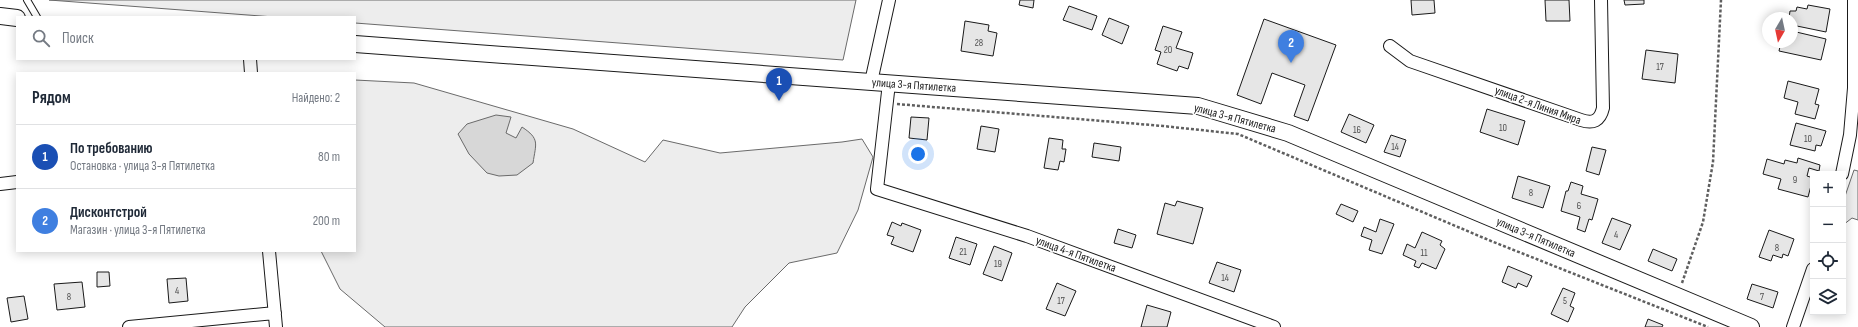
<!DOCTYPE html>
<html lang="ru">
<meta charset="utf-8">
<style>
body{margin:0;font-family:"Sofia Sans Condensed",sans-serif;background:#f6f6f7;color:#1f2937}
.controls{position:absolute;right:12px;bottom:12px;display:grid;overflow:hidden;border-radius:0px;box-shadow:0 2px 10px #0003}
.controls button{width:36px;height:36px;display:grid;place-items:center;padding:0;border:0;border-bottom:1px solid #e0e1e3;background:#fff;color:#1f2937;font:20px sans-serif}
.compass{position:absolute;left:1762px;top:12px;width:36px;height:36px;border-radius:50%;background:#fff;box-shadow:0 2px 10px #0003;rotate:189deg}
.you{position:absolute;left:918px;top:154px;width:14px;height:14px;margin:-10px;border:3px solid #fff;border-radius:50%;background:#1a73e8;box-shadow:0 0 0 6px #1a73e833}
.badge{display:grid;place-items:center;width:26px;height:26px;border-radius:50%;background:#db2777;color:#fff;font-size:13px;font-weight:700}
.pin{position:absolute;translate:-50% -33px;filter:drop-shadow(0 1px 2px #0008)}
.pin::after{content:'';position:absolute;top:21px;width:14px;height:12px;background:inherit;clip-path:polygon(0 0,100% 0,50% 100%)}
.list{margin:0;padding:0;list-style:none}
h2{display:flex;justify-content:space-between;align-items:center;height:52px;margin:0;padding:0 16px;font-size:17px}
h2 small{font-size:13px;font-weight:400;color:#747a83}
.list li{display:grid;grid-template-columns:26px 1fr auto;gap:12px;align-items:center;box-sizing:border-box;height:64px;padding:0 16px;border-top:1px solid #e0e1e3}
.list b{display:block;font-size:15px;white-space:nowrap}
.list p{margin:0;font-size:13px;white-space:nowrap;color:#747a83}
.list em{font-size:13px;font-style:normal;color:#747a83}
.icon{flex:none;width:22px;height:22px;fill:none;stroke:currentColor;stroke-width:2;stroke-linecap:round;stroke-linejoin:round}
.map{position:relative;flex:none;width:1858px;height:327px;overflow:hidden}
.search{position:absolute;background:#fff;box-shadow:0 2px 10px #0003;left:16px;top:16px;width:340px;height:44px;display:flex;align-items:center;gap:10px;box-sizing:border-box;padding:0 14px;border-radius:0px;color:#747a83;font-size:15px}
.panel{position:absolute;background:#fff;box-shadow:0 2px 10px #0003;left:16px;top:72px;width:340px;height:180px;border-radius:0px}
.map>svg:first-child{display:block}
.built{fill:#ededed;stroke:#6a6a6a}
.water{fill:#d7d7d7;stroke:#6a6a6a}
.building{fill:#e6e6e6;stroke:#1a1a1a}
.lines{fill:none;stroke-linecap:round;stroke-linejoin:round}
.lane-casing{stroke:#1a1a1a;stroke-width:8}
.street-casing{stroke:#1a1a1a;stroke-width:14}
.secondary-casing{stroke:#1a1a1a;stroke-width:18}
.path{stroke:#5f5f5f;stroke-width:2.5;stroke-dasharray:3 2;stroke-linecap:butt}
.lane{stroke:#fff;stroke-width:6}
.street{stroke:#fff;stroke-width:12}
.secondary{stroke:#fff;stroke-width:16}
.labels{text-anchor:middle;stroke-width:3;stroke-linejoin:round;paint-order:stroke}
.number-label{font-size:10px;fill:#4d4d4d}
.street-label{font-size:12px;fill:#1a1a1a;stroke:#fff}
</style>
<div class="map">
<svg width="1858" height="327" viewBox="0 0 1858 327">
<rect width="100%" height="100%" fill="#fff"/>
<path class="built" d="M 49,0 L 856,0 L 843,60 L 355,23 L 355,17 L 274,17 Z
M 355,80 L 414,83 L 573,129 L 645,162 L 663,140 L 720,153 L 842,142 L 862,139 L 873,157 L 858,210 L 837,253 L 789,263 L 745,307 L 732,327 L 385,327 L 340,289 L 321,251 L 355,251 Z
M 1854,170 L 1858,171 L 1858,220 L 1852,218 L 1843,225 L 1843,202 Z"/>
<path class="water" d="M 496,115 L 511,117 L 506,133 L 516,138 L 522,127 C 540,139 536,143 533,163 L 517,175 L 499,176 L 487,173 L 469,154 L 458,134 L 467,124 Z"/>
<path class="building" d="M 1020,0 L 1034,0 L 1033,8 L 1019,5 Z
M 1411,0 L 1434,0 L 1435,13 L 1412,15 Z
M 1545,0 L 1569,0 L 1570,21 L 1546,21 Z
M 1624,0 L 1644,0 L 1644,4 L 1625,5 Z
M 1808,5 L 1830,9 L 1826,32 L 1792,25 L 1792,18 L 1789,18 L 1790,11 L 1796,11 L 1797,7 L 1807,9 Z
M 1069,6 L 1097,16 L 1092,30 L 1063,20 Z
M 1109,18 L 1129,26 L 1122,44 L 1102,35 Z
M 1264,19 L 1336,45 L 1308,121 L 1294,116 L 1305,85 L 1272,73 L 1261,104 L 1237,95 Z
M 965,21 L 989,25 L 988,31 L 997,33 L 993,56 L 961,51 Z
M 1163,26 L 1182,32 L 1176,48 L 1193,53 L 1188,69 L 1179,66 L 1177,71 L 1157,64 L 1161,52 L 1155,50 Z
M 1792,31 L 1826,39 L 1821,60 L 1779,51 L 1781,42 L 1792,42 Z
M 1646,50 L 1678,54 L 1675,83 L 1642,79 Z
M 1788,81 L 1819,89 L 1815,104 L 1819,105 L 1815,119 L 1795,114 L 1798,102 L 1784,98 Z
M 1487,109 L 1525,121 L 1518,145 L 1480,132 Z
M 1349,114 L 1374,125 L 1366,143 L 1341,132 Z
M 911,117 L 929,118 L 927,140 L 909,138 Z
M 1796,123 L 1826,131 L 1821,146 L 1816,145 L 1815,151 L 1790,145 Z
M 981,126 L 999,129 L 995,152 L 977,149 Z
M 1391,135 L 1406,140 L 1400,157 L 1384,152 Z
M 1049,138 L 1063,140 L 1062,149 L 1066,149 L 1064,162 L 1060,161 L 1058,170 L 1044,168 Z
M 1094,143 L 1121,147 L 1119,161 L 1092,157 Z
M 1592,147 L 1606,150 L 1599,175 L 1586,171 Z
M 1798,158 L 1820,165 L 1819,171 L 1809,168 L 1807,176 L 1813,178 L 1808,197 L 1778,189 L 1781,179 L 1763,174 L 1767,159 L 1784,164 L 1785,160 L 1797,163 Z
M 1518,176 L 1550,186 L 1543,208 L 1512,198 Z
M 1571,182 L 1583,186 L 1581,194 L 1598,199 L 1592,220 L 1589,219 L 1585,232 L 1577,229 L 1580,217 L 1561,211 L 1566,191 L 1568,191 Z
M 1177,201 L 1203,208 L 1193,244 L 1157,234 L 1165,203 L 1175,206 Z
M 1341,204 L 1358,211 L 1353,222 L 1336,214 Z
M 1612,218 L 1631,225 L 1620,250 L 1602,243 Z
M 1380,219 L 1394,224 L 1382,254 L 1369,250 L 1372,240 L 1361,236 L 1364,227 L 1376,232 Z
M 892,222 L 901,226 L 902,223 L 921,230 L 913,252 L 891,244 L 894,237 L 887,235 Z
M 1118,229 L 1136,235 L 1132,248 L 1114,243 Z
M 1769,230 L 1794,239 L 1788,256 L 1783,254 L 1782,258 L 1773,255 L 1771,261 L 1759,257 Z
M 1422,232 L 1442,241 L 1440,245 L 1445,249 L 1436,269 L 1422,263 L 1419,268 L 1414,266 L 1416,261 L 1403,255 L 1407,244 L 1415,248 Z
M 956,237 L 977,244 L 970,265 L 949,258 Z
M 994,246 L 1012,253 L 1002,281 L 983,274 Z
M 1653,249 L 1677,259 L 1672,271 L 1648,261 Z
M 1217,262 L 1241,270 L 1234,292 L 1209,283 Z
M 1508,266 L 1532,276 L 1527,287 L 1518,283 L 1516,288 L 1502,282 Z
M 97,272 L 109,272 L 110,286 L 97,287 Z
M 186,278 L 188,301 L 169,303 L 167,279 Z
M 82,282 L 85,307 L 57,310 L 54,284 Z
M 1057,283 L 1076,291 L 1065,316 L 1046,309 Z
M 1752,284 L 1778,292 L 1773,308 L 1747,299 Z
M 1563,288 L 1575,293 L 1570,306 L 1574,308 L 1568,322 L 1551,314 Z
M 24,296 L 28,319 L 11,322 L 7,298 Z
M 1147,305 L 1171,312 L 1167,327 L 1141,327 Z
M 1648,319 L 1663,325 L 1662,327 L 1645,327 Z"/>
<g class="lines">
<defs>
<path id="lane" d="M 27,0 L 37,17"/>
<path id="street" d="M 1390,46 L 1410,61 L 1581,120 C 1593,124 1600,121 1603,108 L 1601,0
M 250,59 L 251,73
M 871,82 L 889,0
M 889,83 L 877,189 L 1027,236 L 1274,327
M 1842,174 L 1850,135 L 1854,88 L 1854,0
M 0,184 L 17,182
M 269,251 L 276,327
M 129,327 L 275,313
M 1793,327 L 1813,269"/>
<path id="secondary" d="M 0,16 L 17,18
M 355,44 L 1198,106 L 1288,133 L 1751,327"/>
</defs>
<use href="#lane" class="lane-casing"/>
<use href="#street" class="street-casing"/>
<use href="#secondary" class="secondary-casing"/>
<path class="path" d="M 897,104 L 1163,126 L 1238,134 L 1491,241 L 1708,327
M 1682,283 L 1703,222 L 1713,162 L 1721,0"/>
<use href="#lane" class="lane"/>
<use href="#street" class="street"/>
<use href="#secondary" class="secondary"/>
</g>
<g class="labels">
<g class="number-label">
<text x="979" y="46">28</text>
<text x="1168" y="53">20</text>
<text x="1660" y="70">17</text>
<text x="1503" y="131">10</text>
<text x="1357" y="133">16</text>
<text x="1808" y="142">10</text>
<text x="1395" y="150">14</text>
<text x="1795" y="183">9</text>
<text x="1531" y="196">8</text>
<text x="1579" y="209">6</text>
<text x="1616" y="238">4</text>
<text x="1777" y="251">8</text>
<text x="963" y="255">21</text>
<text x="1424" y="256">11</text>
<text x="998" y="267">19</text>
<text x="1225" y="281">14</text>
<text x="177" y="294">4</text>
<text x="69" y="300">8</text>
<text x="1762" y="300">7</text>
<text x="1061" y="304">17</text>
<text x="1565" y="304">5</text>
</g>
<g class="street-label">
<text transform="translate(914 85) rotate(4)" y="4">улица 3-я Пятилетка</text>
<text transform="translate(1538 105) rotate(20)" y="4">улица 2-я Линия Мира</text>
<text transform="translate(1235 118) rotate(15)" y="4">улица 3-я Пятилетка</text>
<text transform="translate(1536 237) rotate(23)" y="4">улица 3-я Пятилетка</text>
<text transform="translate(1076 254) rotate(20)" y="4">улица 4-я Пятилетка</text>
</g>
</g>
</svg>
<div class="controls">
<button>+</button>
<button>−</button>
<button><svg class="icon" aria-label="locate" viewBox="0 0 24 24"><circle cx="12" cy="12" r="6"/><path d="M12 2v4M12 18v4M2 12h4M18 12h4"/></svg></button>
<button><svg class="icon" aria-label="layers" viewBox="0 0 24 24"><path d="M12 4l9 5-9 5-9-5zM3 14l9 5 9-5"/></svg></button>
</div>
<svg class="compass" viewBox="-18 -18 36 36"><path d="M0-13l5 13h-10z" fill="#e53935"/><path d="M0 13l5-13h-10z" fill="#747a83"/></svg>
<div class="you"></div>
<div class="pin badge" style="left:779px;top:101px;background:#1a4fb4">1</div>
<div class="pin badge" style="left:1291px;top:63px;background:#3f7fe0">2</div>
<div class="search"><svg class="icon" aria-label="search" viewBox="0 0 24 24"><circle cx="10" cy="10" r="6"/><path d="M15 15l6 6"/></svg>Поиск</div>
<section class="panel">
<h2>Рядом<small>Найдено: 2</small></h2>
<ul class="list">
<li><span class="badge" style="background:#1a4fb4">1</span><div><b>По требованию</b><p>Остановка · улица 3-я Пятилетка</p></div><em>80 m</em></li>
<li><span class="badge" style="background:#3f7fe0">2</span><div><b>Дисконтстрой</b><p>Магазин · улица 3-я Пятилетка</p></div><em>200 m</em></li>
</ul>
</section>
</div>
